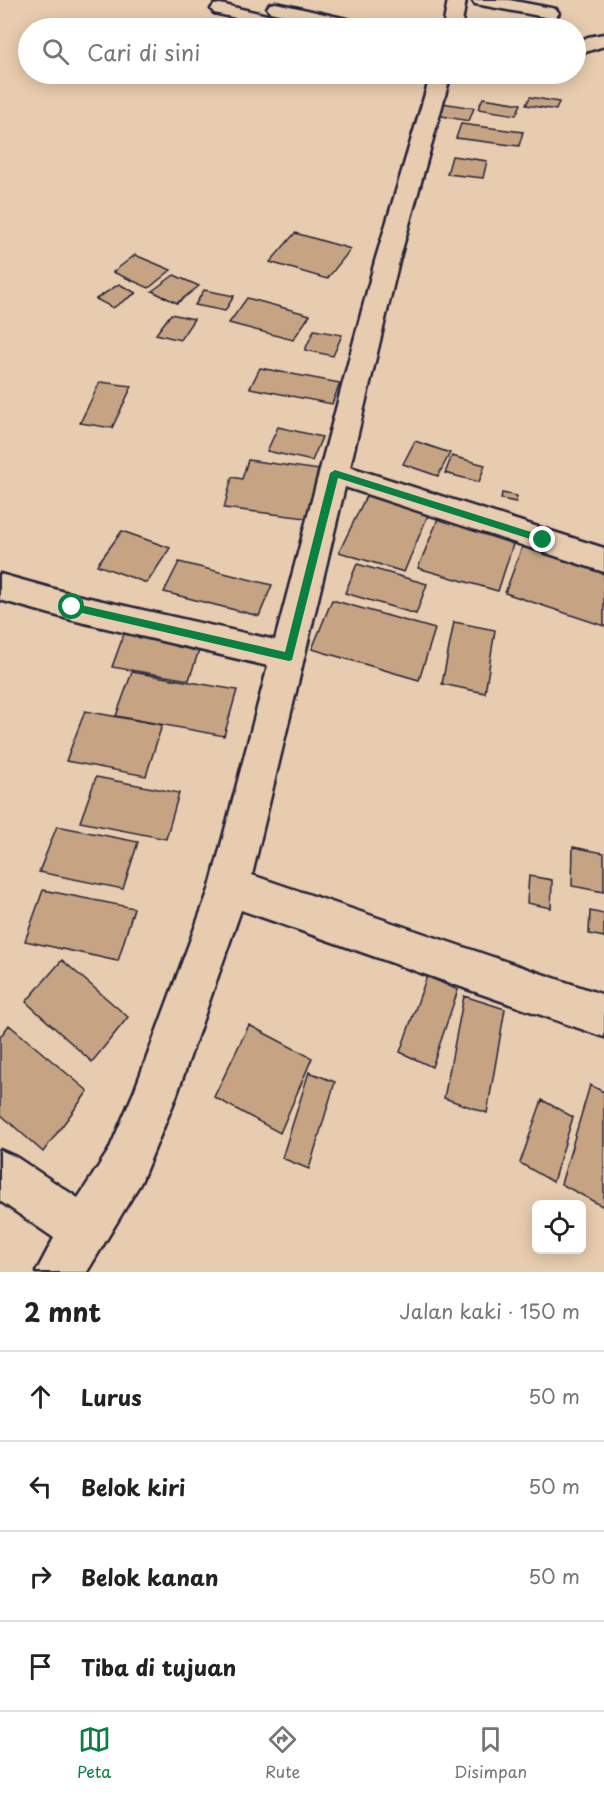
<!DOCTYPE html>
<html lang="id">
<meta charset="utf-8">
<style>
body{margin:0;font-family:"Playpen Sans",sans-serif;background:#f6f6f6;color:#222}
.controls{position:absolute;right:18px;bottom:18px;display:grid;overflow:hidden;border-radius:9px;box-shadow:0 3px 15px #0003}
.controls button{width:54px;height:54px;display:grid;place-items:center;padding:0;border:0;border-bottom:2px solid #e0e0e0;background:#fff;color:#222;font:30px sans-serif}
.stop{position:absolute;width:18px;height:18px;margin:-14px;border:4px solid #0b8043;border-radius:50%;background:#fff}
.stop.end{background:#0b8043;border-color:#fff;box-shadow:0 2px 6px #0008}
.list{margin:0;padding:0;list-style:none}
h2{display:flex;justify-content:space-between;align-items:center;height:78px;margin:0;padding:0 24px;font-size:26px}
h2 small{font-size:20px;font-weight:400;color:#767676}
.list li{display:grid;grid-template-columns:39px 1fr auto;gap:18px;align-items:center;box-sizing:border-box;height:90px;padding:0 24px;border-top:2px solid #e0e0e0}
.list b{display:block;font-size:22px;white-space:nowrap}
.list em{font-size:20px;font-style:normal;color:#767676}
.icon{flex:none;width:33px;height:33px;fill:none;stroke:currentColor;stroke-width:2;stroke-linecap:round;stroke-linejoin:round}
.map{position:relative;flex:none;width:604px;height:1272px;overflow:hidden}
.search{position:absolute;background:#fff;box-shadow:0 3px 15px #0003;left:18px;right:18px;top:18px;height:66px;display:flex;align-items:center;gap:15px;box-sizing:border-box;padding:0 21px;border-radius:33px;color:#767676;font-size:22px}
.sheet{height:438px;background:#fff}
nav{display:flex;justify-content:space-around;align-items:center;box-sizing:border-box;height:84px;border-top:2px solid #e0e0e0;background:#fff;font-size:16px;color:#767676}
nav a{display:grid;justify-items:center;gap:3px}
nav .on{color:#0b8043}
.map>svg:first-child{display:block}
.building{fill:#c6a483;stroke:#22223b;stroke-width:1.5}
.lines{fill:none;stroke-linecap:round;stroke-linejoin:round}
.minor-casing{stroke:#22223b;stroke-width:5}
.minor{fill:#e8ccaf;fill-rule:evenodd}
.route{fill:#0b8043}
</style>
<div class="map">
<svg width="604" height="1272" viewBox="0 0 604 1272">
<rect width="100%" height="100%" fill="#e8ccaf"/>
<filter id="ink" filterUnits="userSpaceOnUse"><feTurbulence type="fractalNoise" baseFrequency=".0167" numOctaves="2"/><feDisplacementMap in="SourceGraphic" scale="12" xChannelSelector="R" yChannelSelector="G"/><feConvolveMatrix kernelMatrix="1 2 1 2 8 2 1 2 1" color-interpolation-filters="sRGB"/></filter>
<g filter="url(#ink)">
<path class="building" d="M 530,97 L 559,102 L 556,110 L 526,105 Z
M 483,98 L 521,104 L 516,115 L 478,109 Z
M 442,103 L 474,108 L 469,121 L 436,115 Z
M 461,124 L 523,132 L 519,146 L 456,138 Z
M 452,156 L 487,161 L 483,178 L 447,174 Z
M 295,233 L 351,249 L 327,279 L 270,262 Z
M 135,255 L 171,270 L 149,288 L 113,272 Z
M 174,275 L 199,286 L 177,303 L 152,291 Z
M 119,284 L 136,293 L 113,308 L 96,299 Z
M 204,290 L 234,296 L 225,311 L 195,305 Z
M 247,298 L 310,315 L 293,340 L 229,323 Z
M 171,314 L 194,319 L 180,340 L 156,334 Z
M 314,330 L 342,335 L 333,356 L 305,350 Z
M 260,368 L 340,383 L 332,404 L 250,388 Z
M 100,382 L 132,386 L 112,428 L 80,423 Z
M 278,427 L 322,437 L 312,461 L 267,451 Z
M 415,441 L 450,453 L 438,476 L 403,464 Z
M 452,456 L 485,465 L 479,482 L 445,473 Z
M 248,460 L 320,470 L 306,518 L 224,508 L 232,477 L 242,479 Z
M 369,490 L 431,508 L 404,572 L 339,552 Z
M 502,493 L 517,496 L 516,502 L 501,499 Z
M 440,514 L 516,535 L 498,591 L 418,568 Z
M 122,531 L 170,548 L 147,583 L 97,565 Z
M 522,547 L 604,572 L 604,626 L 505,593 Z
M 179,562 L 272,585 L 259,616 L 164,592 Z
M 357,564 L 427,584 L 416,614 L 345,593 Z
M 332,600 L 435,629 L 419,680 L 312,649 Z
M 454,622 L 495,630 L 485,693 L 442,684 Z
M 125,631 L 201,644 L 189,680 L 112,667 Z
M 132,672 L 237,690 L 224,736 L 116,716 Z
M 85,711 L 162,725 L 146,776 L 66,761 Z
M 96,777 L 179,793 L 166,839 L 80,822 Z
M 57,826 L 138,842 L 123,889 L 39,872 Z
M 573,847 L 604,853 L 604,892 L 572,886 Z
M 529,876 L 552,880 L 551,908 L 527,903 Z
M 43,890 L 134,908 L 118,961 L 25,941 Z
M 590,911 L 604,914 L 604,937 L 589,934 Z
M 62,960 L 128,1017 L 92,1062 L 26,1002 Z
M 427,976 L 458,990 L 432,1067 L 400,1052 Z
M 464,996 L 505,1009 L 487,1113 L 444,1098 Z
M 9,1025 L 88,1091 L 43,1152 L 0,1114 L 0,1037 Z
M 249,1025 L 312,1058 L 280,1133 L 214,1097 Z
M 309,1072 L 335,1082 L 309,1169 L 282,1158 Z
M 590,1085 L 604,1092 L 604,1207 L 561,1184 Z
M 542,1100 L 573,1117 L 553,1182 L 520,1163 Z"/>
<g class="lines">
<defs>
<path id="minor" d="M 448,0 L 466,0 L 461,28 L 443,28 Z
M 472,0 L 509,0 L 556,9 L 559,13 L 556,17 L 550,18 L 481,5 L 475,4 Z
M 276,3 L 369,24 L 372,28 L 342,28 L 270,12 L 267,8 L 270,4 Z
M 220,4 L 305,24 L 308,28 L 279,28 L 214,13 L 211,9 L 214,5 Z
M 604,34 L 604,46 L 576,55 L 576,43 L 588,37 Z
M 431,74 L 451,74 L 399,261 L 350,467 L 604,548 L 604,572 L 345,487 L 252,875 L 604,995 L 604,1037 L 241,910 L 176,1097 L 141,1182 L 87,1272 L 36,1272 L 54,1238 L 0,1201 L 0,1150 L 16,1157 L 78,1198 L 109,1150 L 134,1092 L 210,887 L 268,666 L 72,620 L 0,600 L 0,574 L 72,594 L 275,640 L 375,261 Z"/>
</defs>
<use href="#minor" class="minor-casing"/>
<use href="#minor" class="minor"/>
</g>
</g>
<path class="route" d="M 335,470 L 547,537 L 548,540 L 543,543 L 338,478 L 292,660 L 289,661 L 69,610 L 69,604 L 72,603 L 285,652 L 330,473 Z"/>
</svg>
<div class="controls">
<button><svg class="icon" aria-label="locate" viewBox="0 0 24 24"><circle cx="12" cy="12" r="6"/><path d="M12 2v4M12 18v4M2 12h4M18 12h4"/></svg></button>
</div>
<div class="stop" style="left:72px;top:607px"></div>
<div class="stop end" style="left:543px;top:540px"></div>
<div class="search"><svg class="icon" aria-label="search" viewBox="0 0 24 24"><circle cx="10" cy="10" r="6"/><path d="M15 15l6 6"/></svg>Cari di sini</div>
</div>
<section class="sheet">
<h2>2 mnt<small>Jalan kaki · 150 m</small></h2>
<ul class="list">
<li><svg class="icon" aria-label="ahead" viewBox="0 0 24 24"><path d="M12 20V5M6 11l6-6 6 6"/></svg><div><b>Lurus</b></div><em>50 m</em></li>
<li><svg class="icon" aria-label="left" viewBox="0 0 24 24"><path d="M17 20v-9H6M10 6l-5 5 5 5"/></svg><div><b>Belok kiri</b></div><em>50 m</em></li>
<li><svg class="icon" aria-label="right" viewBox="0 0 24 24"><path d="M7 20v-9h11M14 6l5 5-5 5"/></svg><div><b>Belok kanan</b></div><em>50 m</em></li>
<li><svg class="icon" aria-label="arrive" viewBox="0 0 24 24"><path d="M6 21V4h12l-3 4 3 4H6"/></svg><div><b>Tiba di tujuan</b></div></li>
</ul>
</section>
<nav>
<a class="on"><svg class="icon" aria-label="map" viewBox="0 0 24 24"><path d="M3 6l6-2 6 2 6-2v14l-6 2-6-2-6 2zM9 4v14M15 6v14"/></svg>Peta</a>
<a><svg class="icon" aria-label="directions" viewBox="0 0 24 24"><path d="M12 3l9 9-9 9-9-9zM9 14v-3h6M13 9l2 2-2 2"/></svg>Rute</a>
<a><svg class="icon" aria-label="saved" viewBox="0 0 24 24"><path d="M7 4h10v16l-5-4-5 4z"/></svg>Disimpan</a>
</nav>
